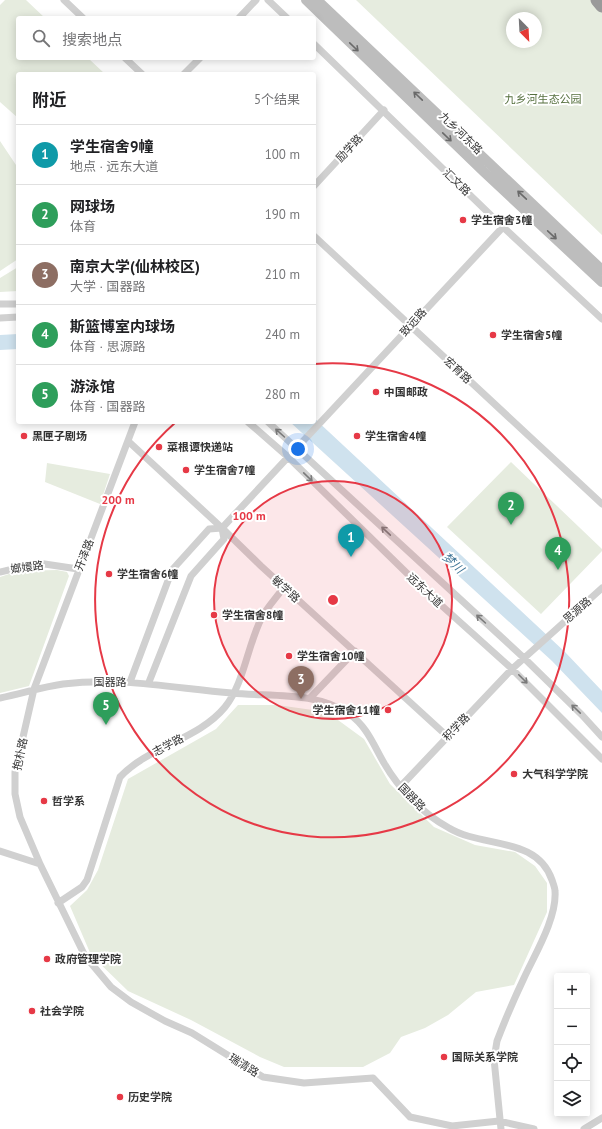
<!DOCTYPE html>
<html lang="zh">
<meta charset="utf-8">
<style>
body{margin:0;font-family:"PT Sans","Noto Sans SC",sans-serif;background:#f6f6f6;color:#202124}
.controls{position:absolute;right:12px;bottom:12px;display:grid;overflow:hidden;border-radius:4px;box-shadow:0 2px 10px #0003}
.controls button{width:36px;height:36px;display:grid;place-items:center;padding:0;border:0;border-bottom:1px solid #e0e0e0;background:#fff;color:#202124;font:20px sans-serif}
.compass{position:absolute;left:506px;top:12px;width:36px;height:36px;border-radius:50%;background:#fff;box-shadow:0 2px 10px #0003;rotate:156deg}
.you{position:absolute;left:298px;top:449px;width:14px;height:14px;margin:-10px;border:3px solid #fff;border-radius:50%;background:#1a73e8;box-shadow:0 0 0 6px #1a73e833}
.badge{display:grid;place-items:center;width:26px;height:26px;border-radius:50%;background:#0f766e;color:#fff;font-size:13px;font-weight:700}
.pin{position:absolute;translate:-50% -33px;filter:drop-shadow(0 1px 2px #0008)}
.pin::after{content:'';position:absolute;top:21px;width:14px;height:12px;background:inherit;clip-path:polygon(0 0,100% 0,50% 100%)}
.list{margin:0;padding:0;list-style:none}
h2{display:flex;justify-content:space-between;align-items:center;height:52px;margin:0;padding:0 16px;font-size:17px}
h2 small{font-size:13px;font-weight:400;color:#757577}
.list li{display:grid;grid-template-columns:26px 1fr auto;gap:12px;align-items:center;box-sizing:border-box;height:60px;padding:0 16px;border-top:1px solid #e0e0e0}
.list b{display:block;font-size:15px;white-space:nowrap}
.list p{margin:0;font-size:13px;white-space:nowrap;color:#757577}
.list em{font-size:13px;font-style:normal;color:#757577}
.icon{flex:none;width:22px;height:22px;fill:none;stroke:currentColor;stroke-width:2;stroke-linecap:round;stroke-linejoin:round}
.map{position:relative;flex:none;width:602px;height:1129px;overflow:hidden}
.search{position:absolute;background:#fff;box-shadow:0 2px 10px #0003;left:16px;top:16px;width:300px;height:44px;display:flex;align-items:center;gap:10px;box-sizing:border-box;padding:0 14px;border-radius:4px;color:#757577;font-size:15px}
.panel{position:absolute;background:#fff;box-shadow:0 2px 10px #0003;left:16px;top:72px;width:300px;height:352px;border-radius:4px}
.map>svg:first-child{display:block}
.green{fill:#e6ecdf;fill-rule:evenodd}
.water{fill:#cfe2ee}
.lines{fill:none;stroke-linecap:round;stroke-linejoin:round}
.minor{stroke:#d0d0d0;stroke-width:7}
.secondary{stroke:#bdbdbd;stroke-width:10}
.motorway{stroke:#9a9a9a;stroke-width:13}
.oneway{stroke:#6a6a6a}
.oneway2{stroke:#7a7a7a}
.ring{fill:none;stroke:#e63946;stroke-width:2}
.poi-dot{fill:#e63946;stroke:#fff;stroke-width:1.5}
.labels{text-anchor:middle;stroke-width:4;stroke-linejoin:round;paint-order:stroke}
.park-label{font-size:11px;fill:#56703f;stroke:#fff}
.street-label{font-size:11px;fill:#333;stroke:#fff}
.poi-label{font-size:11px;font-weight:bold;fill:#333;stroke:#fff;text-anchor:start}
.water-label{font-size:12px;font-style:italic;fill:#3f7597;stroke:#fff}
.centre{fill:#e63946;stroke:#fff;stroke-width:2}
.ring-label{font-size:12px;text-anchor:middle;font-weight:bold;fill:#e63946;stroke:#fff;stroke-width:4;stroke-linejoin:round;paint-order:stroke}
</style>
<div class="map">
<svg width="602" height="1129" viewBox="0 0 602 1129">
<rect width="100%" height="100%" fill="#fff"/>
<path class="green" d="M 5,0 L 26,0 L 45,18 L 18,18 L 18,58 L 88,58 L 105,74 L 18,74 L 18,118 L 0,102 L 0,5 Z
M 356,0 L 602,0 L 602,235 ZM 512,18 L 536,18 L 536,42 L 512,42 Z
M 0,141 L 18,168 L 18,259 L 0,271 Z
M 18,267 L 18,291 L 0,292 L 0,278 Z
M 511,462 L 602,549 L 602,551 L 541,614 L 447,527 Z
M 47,463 L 110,474 L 100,504 L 45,482 Z
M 57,570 L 67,572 L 69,576 L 29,686 L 0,693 L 0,577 L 18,571 Z
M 238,705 L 277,705 L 327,712 L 364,739 L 390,784 L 434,827 L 475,845 L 515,852 L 535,866 L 547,883 L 547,912 L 514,985 L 476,992 L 448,1015 L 425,1028 L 401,1037 L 390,1053 L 363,1067 L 284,1067 L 260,1057 L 191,1020 L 128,991 L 91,955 L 70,906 L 87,890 L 98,870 L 128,779 L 216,729 Z"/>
<path class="water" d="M 18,334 L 18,349 L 0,350 L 0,335 Z
M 314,418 L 565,652 L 602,691 L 602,713 L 552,661 L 290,422 L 314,422 Z"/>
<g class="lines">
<path class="minor" d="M 64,0 L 83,18
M 268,0 L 287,18
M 239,18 L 256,0
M 314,44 L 503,227 L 602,319
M 125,58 L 142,74
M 184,74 L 200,58
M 314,186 L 384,110
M 314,236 L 602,504
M 0,304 L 18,304
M 0,318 L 18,317
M 135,422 L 34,689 L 15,772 L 15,794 L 20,817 L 40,864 L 85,956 L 111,987 L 131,1002 L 165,1021 L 192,1033 L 263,1077 L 304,1083 L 373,1078 L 410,1117 L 452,1126 L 499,1121 L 534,1129
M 248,422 L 287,456 L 421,587 L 511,668 L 602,759
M 268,422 L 524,658 L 582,715 L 602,737
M 128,441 L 222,528 L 261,566 L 447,736
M 0,572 L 38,563 L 78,569
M 130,682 L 172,570 L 209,529 L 222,528 L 503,227
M 149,682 L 191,576 L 224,539 L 222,528
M 0,698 C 21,694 41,687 63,684 C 122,677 173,688 232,693 C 270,697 316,691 349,714 C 367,726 374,746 384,763 C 399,789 423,814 449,828 C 482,848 537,836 552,880 C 553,883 555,888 555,891 C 557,918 535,954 524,978 C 514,999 505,1020 497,1041 L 494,1059 L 501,1129
M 310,698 L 355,651
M 400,787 L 512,669 L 602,588
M 0,851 L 40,864
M 58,903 L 82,887 L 87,880 L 120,777 C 149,746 198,740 225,707 C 244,684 248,643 262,617 C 268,606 277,597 284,587
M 584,1129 L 602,1118"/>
<path class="secondary" d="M 306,0 L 484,172 L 602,282
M 317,0 L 602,270"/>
<path class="motorway" d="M 597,0 L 602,6"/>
</g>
<defs><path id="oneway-shaft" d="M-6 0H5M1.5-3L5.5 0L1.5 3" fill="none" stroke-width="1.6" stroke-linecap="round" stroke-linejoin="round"/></defs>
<g class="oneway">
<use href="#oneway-shaft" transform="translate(354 47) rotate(44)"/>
<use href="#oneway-shaft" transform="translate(418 96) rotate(-136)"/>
<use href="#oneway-shaft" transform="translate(447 137) rotate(44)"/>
<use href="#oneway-shaft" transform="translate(522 195) rotate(-137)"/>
<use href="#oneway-shaft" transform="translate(552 235) rotate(43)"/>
</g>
<g class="oneway2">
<use href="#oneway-shaft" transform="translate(280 433) rotate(-138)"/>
<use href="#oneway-shaft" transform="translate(308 477) rotate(44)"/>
<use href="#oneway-shaft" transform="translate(386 531) rotate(-137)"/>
<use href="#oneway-shaft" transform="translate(481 619) rotate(-138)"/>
<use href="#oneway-shaft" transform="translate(523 679) rotate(45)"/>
<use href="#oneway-shaft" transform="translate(576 709) rotate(-136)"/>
</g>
<circle cx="333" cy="600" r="119" fill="#e63946" fill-opacity=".12"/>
<g class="ring">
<circle cx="333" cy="600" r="119"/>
<path d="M314 364A237 237 0 1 1 176 422"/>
</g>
<g class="poi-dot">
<circle cx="463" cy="220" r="4"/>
<circle cx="493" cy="335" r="4"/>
<circle cx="376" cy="392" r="4"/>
<circle cx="24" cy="436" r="4"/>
<circle cx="357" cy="436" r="4"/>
<circle cx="159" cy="447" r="4"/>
<circle cx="186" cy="470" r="4"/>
<circle cx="109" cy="574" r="4"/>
<circle cx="214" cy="615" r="4"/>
<circle cx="289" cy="656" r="4"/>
<circle cx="388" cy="710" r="4"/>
<circle cx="514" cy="774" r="4"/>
<circle cx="44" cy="801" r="4"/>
<circle cx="47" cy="959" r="4"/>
<circle cx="32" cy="1011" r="4"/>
<circle cx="444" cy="1057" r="4"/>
<circle cx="120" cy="1097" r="4"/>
</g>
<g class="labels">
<g class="park-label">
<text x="543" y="103">九乡河生态公园</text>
</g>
<g class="street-label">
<text transform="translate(461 133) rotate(44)" y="4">九乡河东路</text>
<text transform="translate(349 148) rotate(-47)" y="4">励学路</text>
<text transform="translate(457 182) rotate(44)" y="4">汇文路</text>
<text transform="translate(413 322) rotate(-48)" y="4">致远路</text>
<text transform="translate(458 370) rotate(43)" y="4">宏育路</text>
<text transform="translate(84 555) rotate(-69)" y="4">开泽路</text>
<text transform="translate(27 567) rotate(-7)" y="4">嫏嬛路</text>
<text transform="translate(286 589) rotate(42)" y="4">敏学路</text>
<text transform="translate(425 590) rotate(43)" y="4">远东大道</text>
<text transform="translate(577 610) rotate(-41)" y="4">思源路</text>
<text x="110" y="686">国器路</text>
<text transform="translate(456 727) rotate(-46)" y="4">积学路</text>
<text transform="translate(168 745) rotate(-28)" y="4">志学路</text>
<text transform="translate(20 754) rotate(-78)" y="4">抱朴路</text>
<text transform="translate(412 797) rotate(46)" y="4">国器路</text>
<text transform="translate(244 1065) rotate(32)" y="4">瑞清路</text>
</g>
<g class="poi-label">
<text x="471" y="224">学生宿舍3幢</text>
<text x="501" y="339">学生宿舍5幢</text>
<text x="384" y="396">中国邮政</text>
<text x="32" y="440">黑匣子剧场</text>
<text x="365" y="440">学生宿舍4幢</text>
<text x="167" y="451">菜根谭快递站</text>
<text x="194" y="474">学生宿舍7幢</text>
<text x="117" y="578">学生宿舍6幢</text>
<text x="222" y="619">学生宿舍8幢</text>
<text x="297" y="660">学生宿舍10幢</text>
<text x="380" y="714" text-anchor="end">学生宿舍11幢</text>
<text x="522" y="778">大气科学学院</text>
<text x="52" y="805">哲学系</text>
<text x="55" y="963">政府管理学院</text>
<text x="40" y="1015">社会学院</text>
<text x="452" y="1061">国际关系学院</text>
<text x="128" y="1101">历史学院</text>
</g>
<g class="water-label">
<text transform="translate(453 563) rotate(43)" y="4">梦川</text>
</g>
</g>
<circle cx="333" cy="600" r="6" class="centre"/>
<g class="ring-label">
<text x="118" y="504">200 m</text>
<text x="249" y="520">100 m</text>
</g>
</svg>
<div class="controls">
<button>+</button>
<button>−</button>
<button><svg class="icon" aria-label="locate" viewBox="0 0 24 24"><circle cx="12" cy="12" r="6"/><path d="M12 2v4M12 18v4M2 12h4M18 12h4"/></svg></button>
<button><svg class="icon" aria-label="layers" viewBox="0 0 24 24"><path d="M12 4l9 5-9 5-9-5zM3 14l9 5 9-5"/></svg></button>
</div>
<svg class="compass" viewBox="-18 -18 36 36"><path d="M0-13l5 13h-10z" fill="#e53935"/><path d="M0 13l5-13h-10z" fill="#757577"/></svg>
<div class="you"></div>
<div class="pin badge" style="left:351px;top:557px;background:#0f9aa8">1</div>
<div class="pin badge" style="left:511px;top:525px;background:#2e9e5b">2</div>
<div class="pin badge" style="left:301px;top:699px;background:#8d6e63">3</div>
<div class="pin badge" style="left:558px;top:570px;background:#2e9e5b">4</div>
<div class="pin badge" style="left:106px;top:725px;background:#2e9e5b">5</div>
<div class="search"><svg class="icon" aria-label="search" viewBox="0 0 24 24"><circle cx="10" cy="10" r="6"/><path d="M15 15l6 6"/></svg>搜索地点</div>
<section class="panel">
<h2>附近<small>5个结果</small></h2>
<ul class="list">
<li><span class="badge" style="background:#0f9aa8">1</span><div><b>学生宿舍9幢</b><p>地点 · 远东大道</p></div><em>100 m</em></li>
<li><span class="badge" style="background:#2e9e5b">2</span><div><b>网球场</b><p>体育</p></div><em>190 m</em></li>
<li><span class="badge" style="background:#8d6e63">3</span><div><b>南京大学(仙林校区)</b><p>大学 · 国器路</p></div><em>210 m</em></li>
<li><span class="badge" style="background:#2e9e5b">4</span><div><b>斯篮博室内球场</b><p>体育 · 思源路</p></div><em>240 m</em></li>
<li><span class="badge" style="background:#2e9e5b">5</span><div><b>游泳馆</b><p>体育 · 国器路</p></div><em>280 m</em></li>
</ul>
</section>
</div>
